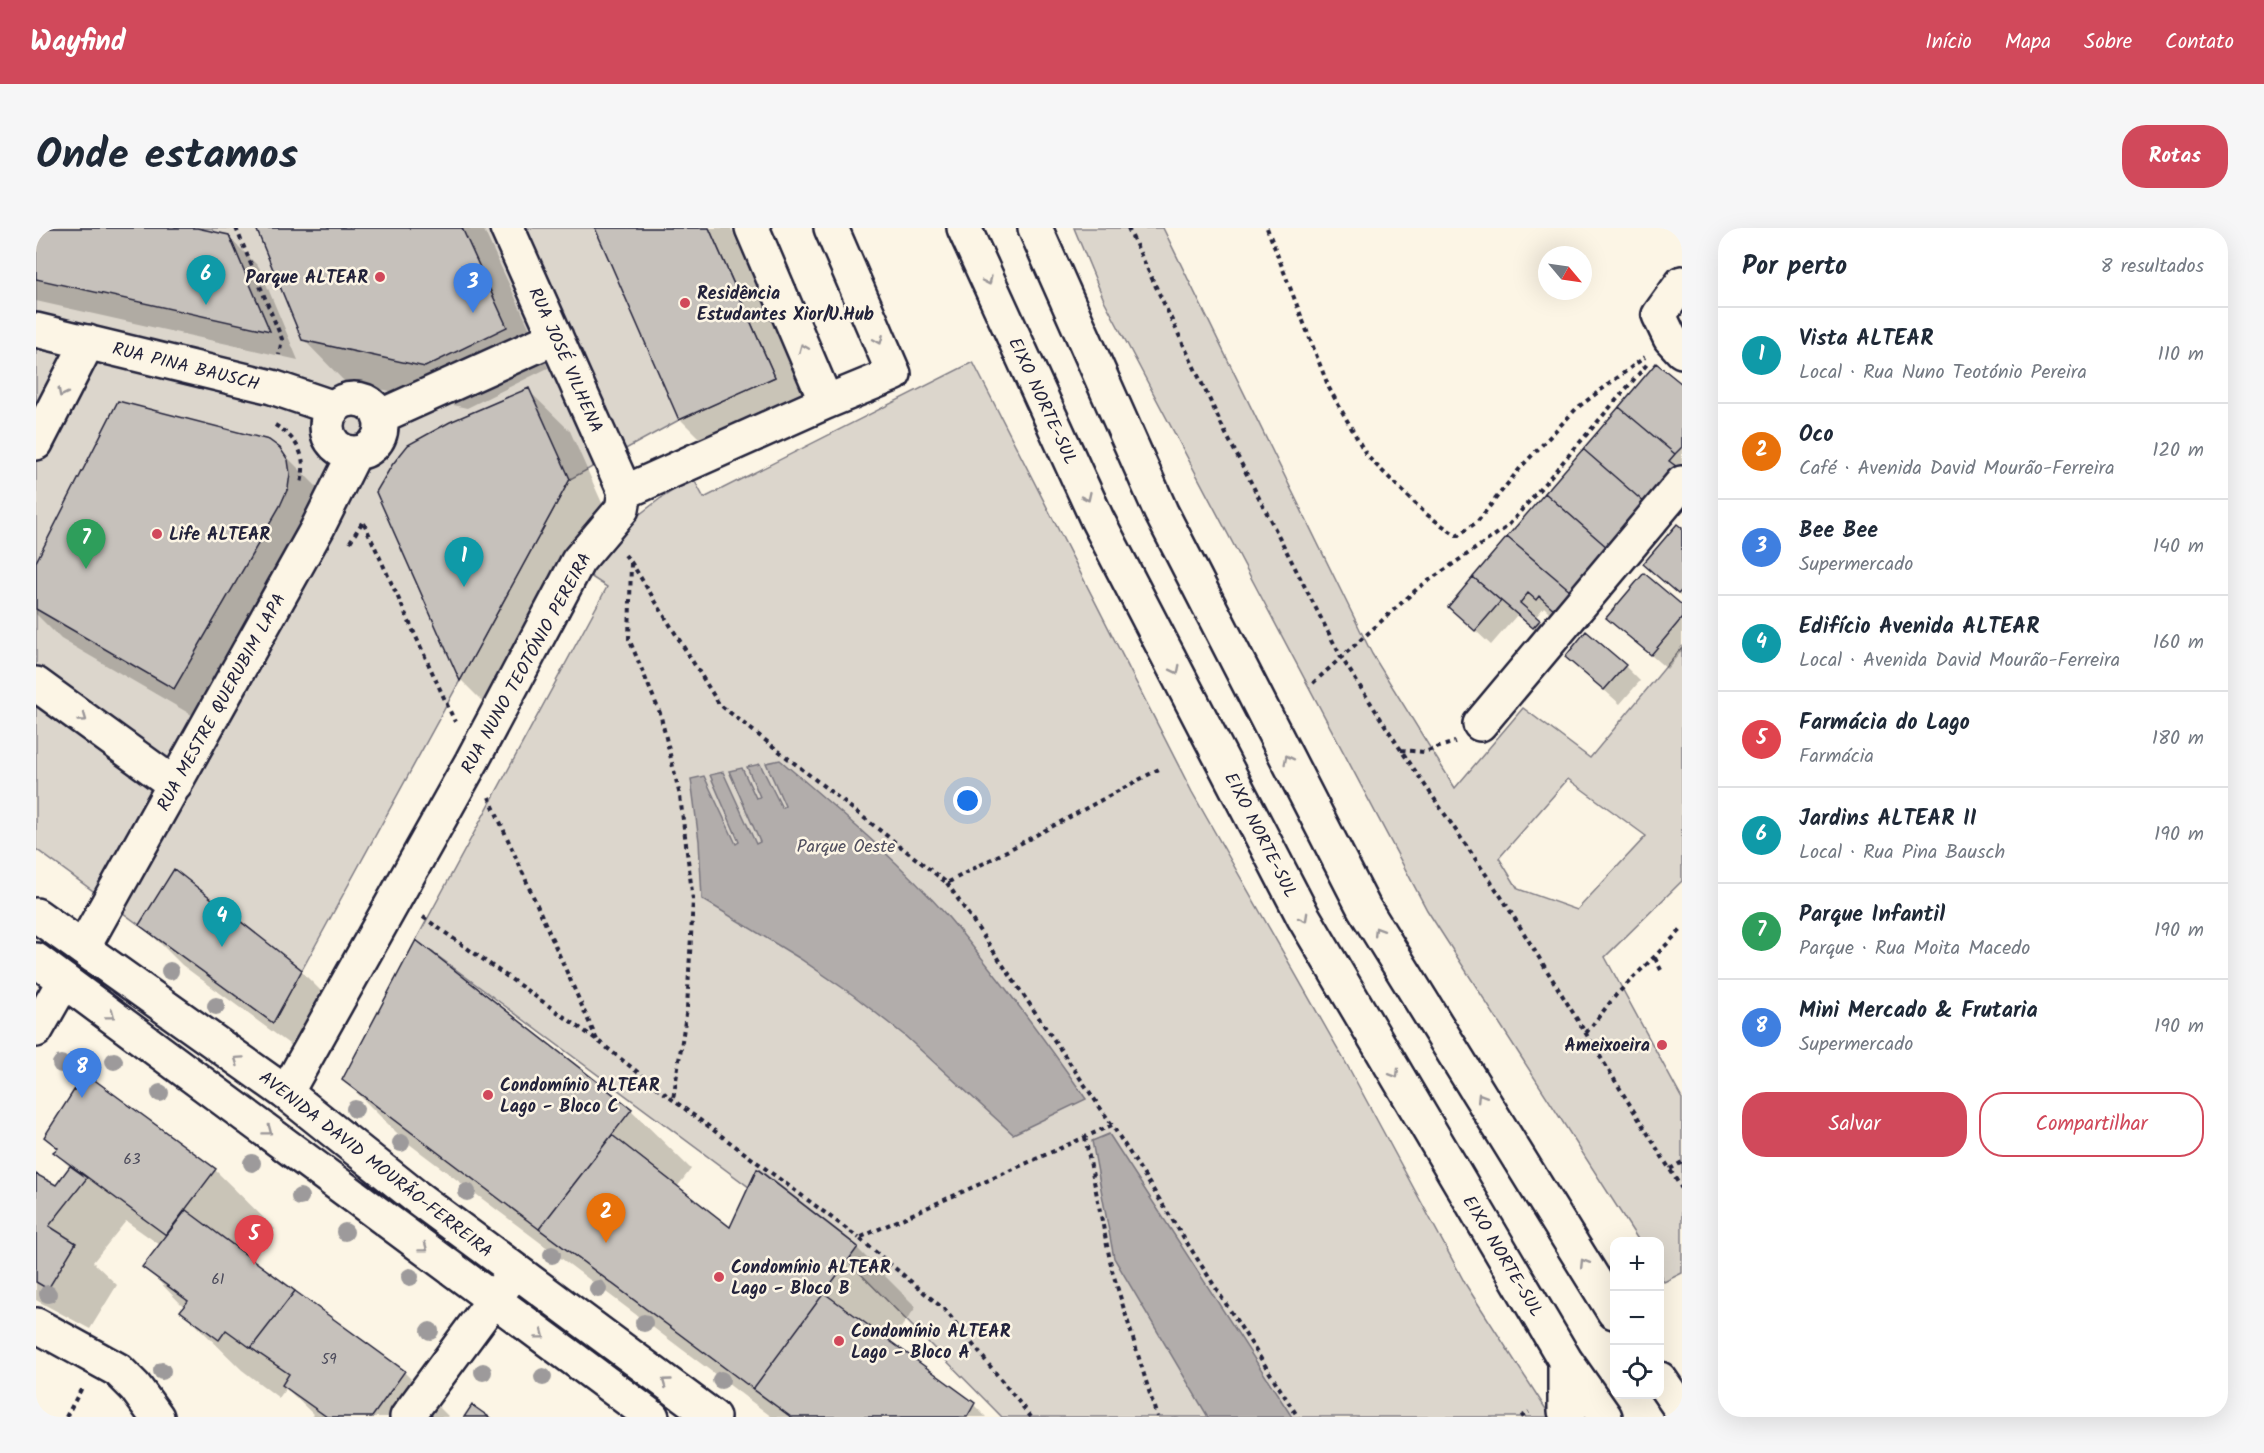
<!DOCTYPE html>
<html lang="pt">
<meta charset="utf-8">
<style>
body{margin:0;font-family:Kalam,sans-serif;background:#f6f6f7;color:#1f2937}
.controls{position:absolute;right:18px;bottom:18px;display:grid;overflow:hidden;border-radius:12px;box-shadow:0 6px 24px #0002}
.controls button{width:54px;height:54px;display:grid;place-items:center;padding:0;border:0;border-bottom:2px solid #e0e1e3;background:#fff;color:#1f2937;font:30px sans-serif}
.compass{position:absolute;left:1502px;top:18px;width:54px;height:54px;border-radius:50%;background:#fff;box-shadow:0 6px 24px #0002;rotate:119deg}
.you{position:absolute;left:932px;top:573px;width:21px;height:21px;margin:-15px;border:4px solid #fff;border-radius:50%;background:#1a73e8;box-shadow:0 0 0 9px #1a73e833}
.badge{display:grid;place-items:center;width:39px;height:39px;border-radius:50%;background:#d1495b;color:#fff;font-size:20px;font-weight:700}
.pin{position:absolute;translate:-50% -50px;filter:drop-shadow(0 2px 3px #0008)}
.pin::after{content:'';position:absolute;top:32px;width:21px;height:18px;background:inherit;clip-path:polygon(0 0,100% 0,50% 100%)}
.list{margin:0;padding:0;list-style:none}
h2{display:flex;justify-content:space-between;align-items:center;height:78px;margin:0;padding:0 24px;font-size:26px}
h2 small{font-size:20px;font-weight:400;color:#747a83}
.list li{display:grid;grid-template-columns:39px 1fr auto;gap:18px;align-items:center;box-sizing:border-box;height:96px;padding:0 24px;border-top:2px solid #e0e1e3}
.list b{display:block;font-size:22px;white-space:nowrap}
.list p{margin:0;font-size:20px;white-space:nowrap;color:#747a83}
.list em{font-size:20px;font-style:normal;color:#747a83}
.actions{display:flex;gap:12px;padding:18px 24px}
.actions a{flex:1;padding:14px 0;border:2px solid #d1495b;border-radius:24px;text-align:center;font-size:21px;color:#d1495b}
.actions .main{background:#d1495b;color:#fff}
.icon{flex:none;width:33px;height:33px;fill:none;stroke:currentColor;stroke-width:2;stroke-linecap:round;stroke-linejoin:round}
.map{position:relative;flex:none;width:1646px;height:1189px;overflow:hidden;border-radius:24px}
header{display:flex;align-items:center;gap:36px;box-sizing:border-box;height:84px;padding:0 30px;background:#d1495b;color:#fff}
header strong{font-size:28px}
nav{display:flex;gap:33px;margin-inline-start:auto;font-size:21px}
.intro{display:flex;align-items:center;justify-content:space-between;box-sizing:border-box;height:144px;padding:0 36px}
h1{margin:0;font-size:42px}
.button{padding:15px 27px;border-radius:24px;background:#d1495b;color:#fff;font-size:21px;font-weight:700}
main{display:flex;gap:36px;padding:0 36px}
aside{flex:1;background:#fff;border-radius:24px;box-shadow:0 6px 24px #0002}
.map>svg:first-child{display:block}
.green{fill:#dcd6cc;stroke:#7f7c84;stroke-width:1.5;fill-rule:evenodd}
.water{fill:#b2adab;stroke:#78757e;stroke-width:1.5}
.shadow{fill:#0003}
.building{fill:#c6c1bb;stroke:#22223b;stroke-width:1.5}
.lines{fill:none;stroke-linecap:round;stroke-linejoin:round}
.street-casing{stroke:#22223b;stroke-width:38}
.secondary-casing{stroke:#22223b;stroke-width:38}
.highway-casing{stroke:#22223b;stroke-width:38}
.path{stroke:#22223b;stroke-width:4;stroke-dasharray:4.5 4.5;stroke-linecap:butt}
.street{stroke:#fcf5e5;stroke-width:33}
.secondary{stroke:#fcf5e5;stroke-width:33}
.highway{stroke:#fcf5e5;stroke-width:33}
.tree{fill:#9d9a9b}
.oneway{stroke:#9a9698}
.poi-dot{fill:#d1495b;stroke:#fcf5e5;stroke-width:2}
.labels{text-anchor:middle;stroke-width:5;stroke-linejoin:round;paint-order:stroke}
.number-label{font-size:15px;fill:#4b4a5b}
.poi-label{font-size:18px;font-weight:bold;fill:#22223b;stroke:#fcf5e5;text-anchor:start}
.street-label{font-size:18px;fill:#22223b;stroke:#fcf5e5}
.park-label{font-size:18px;fill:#504f5f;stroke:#fcf5e5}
</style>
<header>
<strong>Wayfind</strong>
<nav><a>Início</a><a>Mapa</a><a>Sobre</a><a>Contato</a></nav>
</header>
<div class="intro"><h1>Onde estamos</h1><a class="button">Rotas</a></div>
<main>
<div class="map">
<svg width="1646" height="1189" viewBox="0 0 1646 1189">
<rect width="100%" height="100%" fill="#fcf5e5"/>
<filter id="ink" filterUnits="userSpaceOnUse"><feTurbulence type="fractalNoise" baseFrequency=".0167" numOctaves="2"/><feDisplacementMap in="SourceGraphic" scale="12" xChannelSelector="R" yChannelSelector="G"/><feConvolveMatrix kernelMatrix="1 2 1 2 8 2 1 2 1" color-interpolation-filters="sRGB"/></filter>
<g filter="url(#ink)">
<path class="green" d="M 0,0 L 673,0 L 739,149 L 643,192 L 534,251 L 237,795 L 0,621 Z
M 1038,0 L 1127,0 L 1336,426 L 1419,560 L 1487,480 L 1554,530 L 1646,419 L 1646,653 L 1569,729 L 1646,871 L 1646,1045 L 1628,1054 L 1624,1046 L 1624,1014 L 1603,1013 L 1391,682 L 1068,72 ZM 1532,551 L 1610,608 L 1541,682 L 1482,661 L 1463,630 Z
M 937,134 L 1156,564 L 1315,844 L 1430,1057 L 1515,1189 L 966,1189 L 812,1033 L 821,1018 L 722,941 L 713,959 L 380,712 L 571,359 L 551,346 L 595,293 L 625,270 L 657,250 L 668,270 Z"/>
<path class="water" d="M 744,532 C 802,582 862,632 913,690 C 962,748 1007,809 1050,871 L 977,906 L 868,807 L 817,767 L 763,730 L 666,671 L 663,613 L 655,551 L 668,548 L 700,616 L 703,614 L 674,547 L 687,544 L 720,616 L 724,614 L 693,543 L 706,540 L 720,570 L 724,569 L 711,539 L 724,536 L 746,580 L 749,578 L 730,535 Z
M 1073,906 L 1256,1189 L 1172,1189 L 1078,1030 L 1056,913 Z"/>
<path class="shadow" d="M 0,0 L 154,0 L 192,8 L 223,39 L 262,132 L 0,73 Z
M 221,0 L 447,0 L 512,140 L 431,180 L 308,153 L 267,111 Z
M 560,0 L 695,0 L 779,191 L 685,232 L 644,191 Z
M 1620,137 L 1646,158 L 1646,283 L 1559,385 L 1550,378 L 1516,387 L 1508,379 L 1499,390 L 1518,408 L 1513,414 L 1481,387 L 1455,417 L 1414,379 Z
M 492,162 L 534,203 L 574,293 L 465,492 L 425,452 L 341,264 Z
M 243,221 L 285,263 L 180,501 L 25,411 L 0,386 L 0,337 Z
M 1646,302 L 1646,370 L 1609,336 Z
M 1646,379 L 1646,423 L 1631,441 L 1572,390 Z
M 1531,429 L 1589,438 L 1604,453 L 1584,476 Z
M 105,696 L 265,743 L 306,784 L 279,835 L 146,737 Z
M 380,714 L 595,882 L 655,941 L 641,959 L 694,1002 L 821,1020 L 880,1079 L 854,1115 L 938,1177 L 950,1189 L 736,1189 L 368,912 L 308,852 Z
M 49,847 L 179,942 L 239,1001 L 216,1032 L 368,1144 L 413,1189 L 276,1189 L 278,1187 L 250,1160 L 243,1170 L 206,1142 L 146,1083 L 149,1080 L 108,1038 L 124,1017 L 90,993 L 57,1034 L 81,1057 L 54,1101 L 0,1072 L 0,948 L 20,959 L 35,940 L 19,925 L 23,922 L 10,909 Z"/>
<path class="building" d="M 0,0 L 161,0 L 193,7 L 234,103 L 0,51 Z
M 220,0 L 426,0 L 471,99 L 389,139 L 266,112 Z
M 559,0 L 673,0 L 739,149 L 643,192 Z
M 1620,135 L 1646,156 L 1646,219 L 1639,226 L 1583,179 Z
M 493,160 L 534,251 L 424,453 L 340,264 L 356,237 L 372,217 L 414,194 Z
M 82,173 L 233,212 L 244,220 L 252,232 L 254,246 L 252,260 L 244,278 L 138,461 L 0,381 L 0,334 Z
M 1583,179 L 1639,226 L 1633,233 L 1641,239 L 1610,276 L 1547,221 Z
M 1547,221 L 1610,276 L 1572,320 L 1509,265 Z
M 1509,265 L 1572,320 L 1535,363 L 1471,309 Z
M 1641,296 L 1646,300 L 1646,362 L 1642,366 L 1607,336 Z
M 1471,309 L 1535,363 L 1519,382 L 1503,368 L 1500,372 L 1492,365 L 1484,375 L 1504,392 L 1497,400 L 1437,349 Z
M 1608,345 L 1646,377 L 1646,390 L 1615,427 L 1570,390 Z
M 1437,349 L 1465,373 L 1439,403 L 1412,379 Z
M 1550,403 L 1590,437 L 1568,462 L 1529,429 Z
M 138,641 L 266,742 L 237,795 L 103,697 Z
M 380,712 L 596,881 L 503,1001 L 306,852 Z
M 49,845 L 180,941 L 130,1007 L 17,924 L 22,920 L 8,909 Z
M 576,907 L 694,999 L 721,941 L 822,1019 L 717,1161 L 503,1001 Z
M 34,938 L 51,950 L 13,998 L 40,1015 L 12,1061 L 0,1054 L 0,946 L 20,957 Z
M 150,982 L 259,1063 L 215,1120 L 190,1102 L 183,1112 L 144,1083 L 152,1073 L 106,1039 Z
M 259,1063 L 369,1143 L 336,1189 L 291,1189 L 246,1157 L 253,1146 L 215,1120 Z
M 788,1065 L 939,1175 L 931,1189 L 755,1189 L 717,1161 Z
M 436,1177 L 453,1189 L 428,1189 Z"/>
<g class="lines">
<defs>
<path id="street" d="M 471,0 L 589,264
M 716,0 L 790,174
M 1646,55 L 1623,87 L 1634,110 L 1646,123
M 0,102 L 236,159 L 298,180
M291 198a27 27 0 1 1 54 0a27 27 0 1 1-54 0Z
M 343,189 L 520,109
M 0,215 L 52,114
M 0,456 L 139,557
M 1444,496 L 1646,255
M 47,720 L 281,301 L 319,225
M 0,802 L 28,753
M 250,865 L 436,533 L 542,333 L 586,281 L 589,264 L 790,174 L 858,146 L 795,0
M 0,1097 L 82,1142 L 99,1159 L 121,1189
M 371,1189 L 479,1043"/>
<path id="secondary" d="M 0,687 L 250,865 L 379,968 L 677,1189
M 0,732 L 616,1189"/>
<path id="highway" d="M 928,0 L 1061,291 L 1267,688 L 1529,1132 L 1569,1189
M 999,0 L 1125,284 L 1328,680 L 1578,1084
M 1529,1132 L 1529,1183 L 1532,1189
M 1624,1151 L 1646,1183"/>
</defs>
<use href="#street" class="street-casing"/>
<use href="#secondary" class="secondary-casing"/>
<use href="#highway" class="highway-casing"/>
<path class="path" d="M 200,0 L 246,111 L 243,127
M 1092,0 L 1189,204 L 1305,429 L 1365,522 L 1468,673 L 1646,961
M 1231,0 L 1293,160 L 1331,228 L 1390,286 L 1421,308 L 1441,294 L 1485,239 L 1541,180 L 1609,129
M 239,197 C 261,210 272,229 265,255
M 314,314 L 327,293 L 419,494
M 589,327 L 595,334 L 683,476 L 911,655 L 1123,541
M 595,335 L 593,411 L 624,485 L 644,568 L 657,672 L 651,780 L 637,872
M 1277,455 L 1382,360 L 1471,299 L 1613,134
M 1365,522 L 1388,524 L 1419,514
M 453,569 L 561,812
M 911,655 L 1076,897 L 1262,1189
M 387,689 L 561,812 L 637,872 L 823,1010
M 1619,730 L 1625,742
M 1550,805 L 1580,767 L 1646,701
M 1049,909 L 1076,1042 L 1121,1189
M 1634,941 L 1646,934
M 30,1189 L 47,1158
M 995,1189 L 909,1082 L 823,1010 L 1076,897
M 1485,1189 L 1493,1184"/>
<use href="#street" class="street"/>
<use href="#secondary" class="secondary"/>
<use href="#highway" class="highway"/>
</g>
<g class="tree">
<circle cx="134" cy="743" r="9"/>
<circle cx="180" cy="778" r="9"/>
<circle cx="78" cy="833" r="9"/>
<circle cx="25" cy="836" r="9"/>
<circle cx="124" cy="865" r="9"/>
<circle cx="319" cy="881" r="9"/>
<circle cx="365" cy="915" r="9"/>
<circle cx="216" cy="935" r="9"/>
<circle cx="431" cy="964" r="9"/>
<circle cx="264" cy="969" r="9"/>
<circle cx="309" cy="1004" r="9"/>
<circle cx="516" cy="1027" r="9"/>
<circle cx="374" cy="1049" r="9"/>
<circle cx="562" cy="1061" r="9"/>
<circle cx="12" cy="1066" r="9"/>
<circle cx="608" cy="1095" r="9"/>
<circle cx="394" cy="1103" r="9"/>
<circle cx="126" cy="1143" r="9"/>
<circle cx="447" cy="1144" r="9"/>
<circle cx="507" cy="1149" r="9"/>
<circle cx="685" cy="1152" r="9"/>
</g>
<defs><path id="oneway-chevron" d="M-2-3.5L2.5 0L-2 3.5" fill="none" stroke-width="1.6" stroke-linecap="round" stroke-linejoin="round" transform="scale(1.5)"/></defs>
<g class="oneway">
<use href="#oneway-chevron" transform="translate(952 53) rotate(65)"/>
<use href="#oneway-chevron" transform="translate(843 112) rotate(67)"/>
<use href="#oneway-chevron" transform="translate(767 120) rotate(-113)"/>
<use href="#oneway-chevron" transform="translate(26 165) rotate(117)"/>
<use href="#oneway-chevron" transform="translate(1051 269) rotate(65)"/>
<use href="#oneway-chevron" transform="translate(1140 442) rotate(63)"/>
<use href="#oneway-chevron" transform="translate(47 490) rotate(36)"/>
<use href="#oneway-chevron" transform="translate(1252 531) rotate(-117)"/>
<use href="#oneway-chevron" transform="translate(1268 690) rotate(61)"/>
<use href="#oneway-chevron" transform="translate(1342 703) rotate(-122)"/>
<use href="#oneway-chevron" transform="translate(75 787) rotate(37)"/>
<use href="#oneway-chevron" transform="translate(202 832) rotate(-145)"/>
<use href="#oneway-chevron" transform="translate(1359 846) rotate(59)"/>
<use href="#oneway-chevron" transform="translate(1445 869) rotate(-122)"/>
<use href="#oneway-chevron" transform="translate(232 903) rotate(37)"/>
<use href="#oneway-chevron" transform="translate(388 1020) rotate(37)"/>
<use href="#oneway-chevron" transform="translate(1548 1035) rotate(-122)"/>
<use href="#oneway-chevron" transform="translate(505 1107) rotate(37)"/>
<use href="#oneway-chevron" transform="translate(630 1154) rotate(-144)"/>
</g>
</g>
<g class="poi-dot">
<circle cx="344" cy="49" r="6"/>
<circle cx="649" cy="75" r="6"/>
<circle cx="121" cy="306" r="6"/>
<circle cx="1626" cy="817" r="6"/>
<circle cx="452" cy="867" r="6"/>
<circle cx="683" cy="1049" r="6"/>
<circle cx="803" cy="1113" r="6"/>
</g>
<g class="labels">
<g class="number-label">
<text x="96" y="936">63</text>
<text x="182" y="1056">61</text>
<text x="293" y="1136">59</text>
</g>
<g class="poi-label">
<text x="332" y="55" text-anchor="end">Parque ALTEAR</text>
<text x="661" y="71">Residência<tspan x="661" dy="21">Estudantes Xior/U.Hub</tspan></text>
<text x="133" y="312">Life ALTEAR</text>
<text x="1614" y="823" text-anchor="end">Ameixoeira</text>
<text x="464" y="863">Condomínio ALTEAR<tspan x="464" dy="21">Lago - Bloco C</tspan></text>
<text x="695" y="1045">Condomínio ALTEAR<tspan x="695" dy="21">Lago - Bloco B</tspan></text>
<text x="815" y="1109">Condomínio ALTEAR<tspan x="815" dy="21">Lago - Bloco A</tspan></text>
</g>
<g class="street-label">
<text transform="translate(530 132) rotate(66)" y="6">RUA JOSÉ VILHENA</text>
<text transform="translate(150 138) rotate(14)" y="6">RUA PINA BAUSCH</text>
<text transform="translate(1007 173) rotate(65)" y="6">EIXO NORTE-SUL</text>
<text transform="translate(490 435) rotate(-61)" y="6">RUA NUNO TEOTÓNIO PEREIRA</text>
<text transform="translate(185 474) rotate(-61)" y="6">RUA MESTRE QUERUBIM LAPA</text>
<text transform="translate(1225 607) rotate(63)" y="6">EIXO NORTE-SUL</text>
<text transform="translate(340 936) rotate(38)" y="6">AVENIDA DAVID MOURÃO-FERREIRA</text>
<text transform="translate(1467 1028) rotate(59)" y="6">EIXO NORTE-SUL</text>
</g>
<g class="park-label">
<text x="810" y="624">Parque Oeste</text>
</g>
</g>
</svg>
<div class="controls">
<button>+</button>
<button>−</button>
<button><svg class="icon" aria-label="locate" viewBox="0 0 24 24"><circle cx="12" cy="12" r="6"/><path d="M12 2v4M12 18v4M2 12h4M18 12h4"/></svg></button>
</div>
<svg class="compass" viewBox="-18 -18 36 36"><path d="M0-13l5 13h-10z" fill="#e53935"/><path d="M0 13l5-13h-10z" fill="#747a83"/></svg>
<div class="you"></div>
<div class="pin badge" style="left:428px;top:359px;background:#0f9aa8">1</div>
<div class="pin badge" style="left:570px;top:1015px;background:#e8710a">2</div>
<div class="pin badge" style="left:437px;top:85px;background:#3f7fe0">3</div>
<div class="pin badge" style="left:186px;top:719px;background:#0f9aa8">4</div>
<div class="pin badge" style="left:218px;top:1037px;background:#e0444e">5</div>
<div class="pin badge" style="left:170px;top:77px;background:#0f9aa8">6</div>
<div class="pin badge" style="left:50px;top:341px;background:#2e9e5b">7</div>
<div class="pin badge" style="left:46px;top:870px;background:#3f7fe0">8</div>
</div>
<aside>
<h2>Por perto<small>8 resultados</small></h2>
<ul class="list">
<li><span class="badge" style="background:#0f9aa8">1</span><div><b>Vista ALTEAR</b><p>Local · Rua Nuno Teotónio Pereira</p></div><em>110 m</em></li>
<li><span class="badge" style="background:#e8710a">2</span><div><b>Oco</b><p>Café · Avenida David Mourão-Ferreira</p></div><em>120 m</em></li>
<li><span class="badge" style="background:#3f7fe0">3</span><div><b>Bee Bee</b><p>Supermercado</p></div><em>140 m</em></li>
<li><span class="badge" style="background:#0f9aa8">4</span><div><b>Edifício Avenida ALTEAR</b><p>Local · Avenida David Mourão-Ferreira</p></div><em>160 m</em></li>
<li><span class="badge" style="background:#e0444e">5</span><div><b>Farmácia do Lago</b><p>Farmácia</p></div><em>180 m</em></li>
<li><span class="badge" style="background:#0f9aa8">6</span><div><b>Jardins ALTEAR II</b><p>Local · Rua Pina Bausch</p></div><em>190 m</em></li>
<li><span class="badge" style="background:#2e9e5b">7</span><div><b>Parque Infantil</b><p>Parque · Rua Moita Macedo</p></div><em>190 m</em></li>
<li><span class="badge" style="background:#3f7fe0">8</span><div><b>Mini Mercado &amp; Frutaria</b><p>Supermercado</p></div><em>190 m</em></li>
</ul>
<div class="actions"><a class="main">Salvar</a><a>Compartilhar</a></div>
</aside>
</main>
